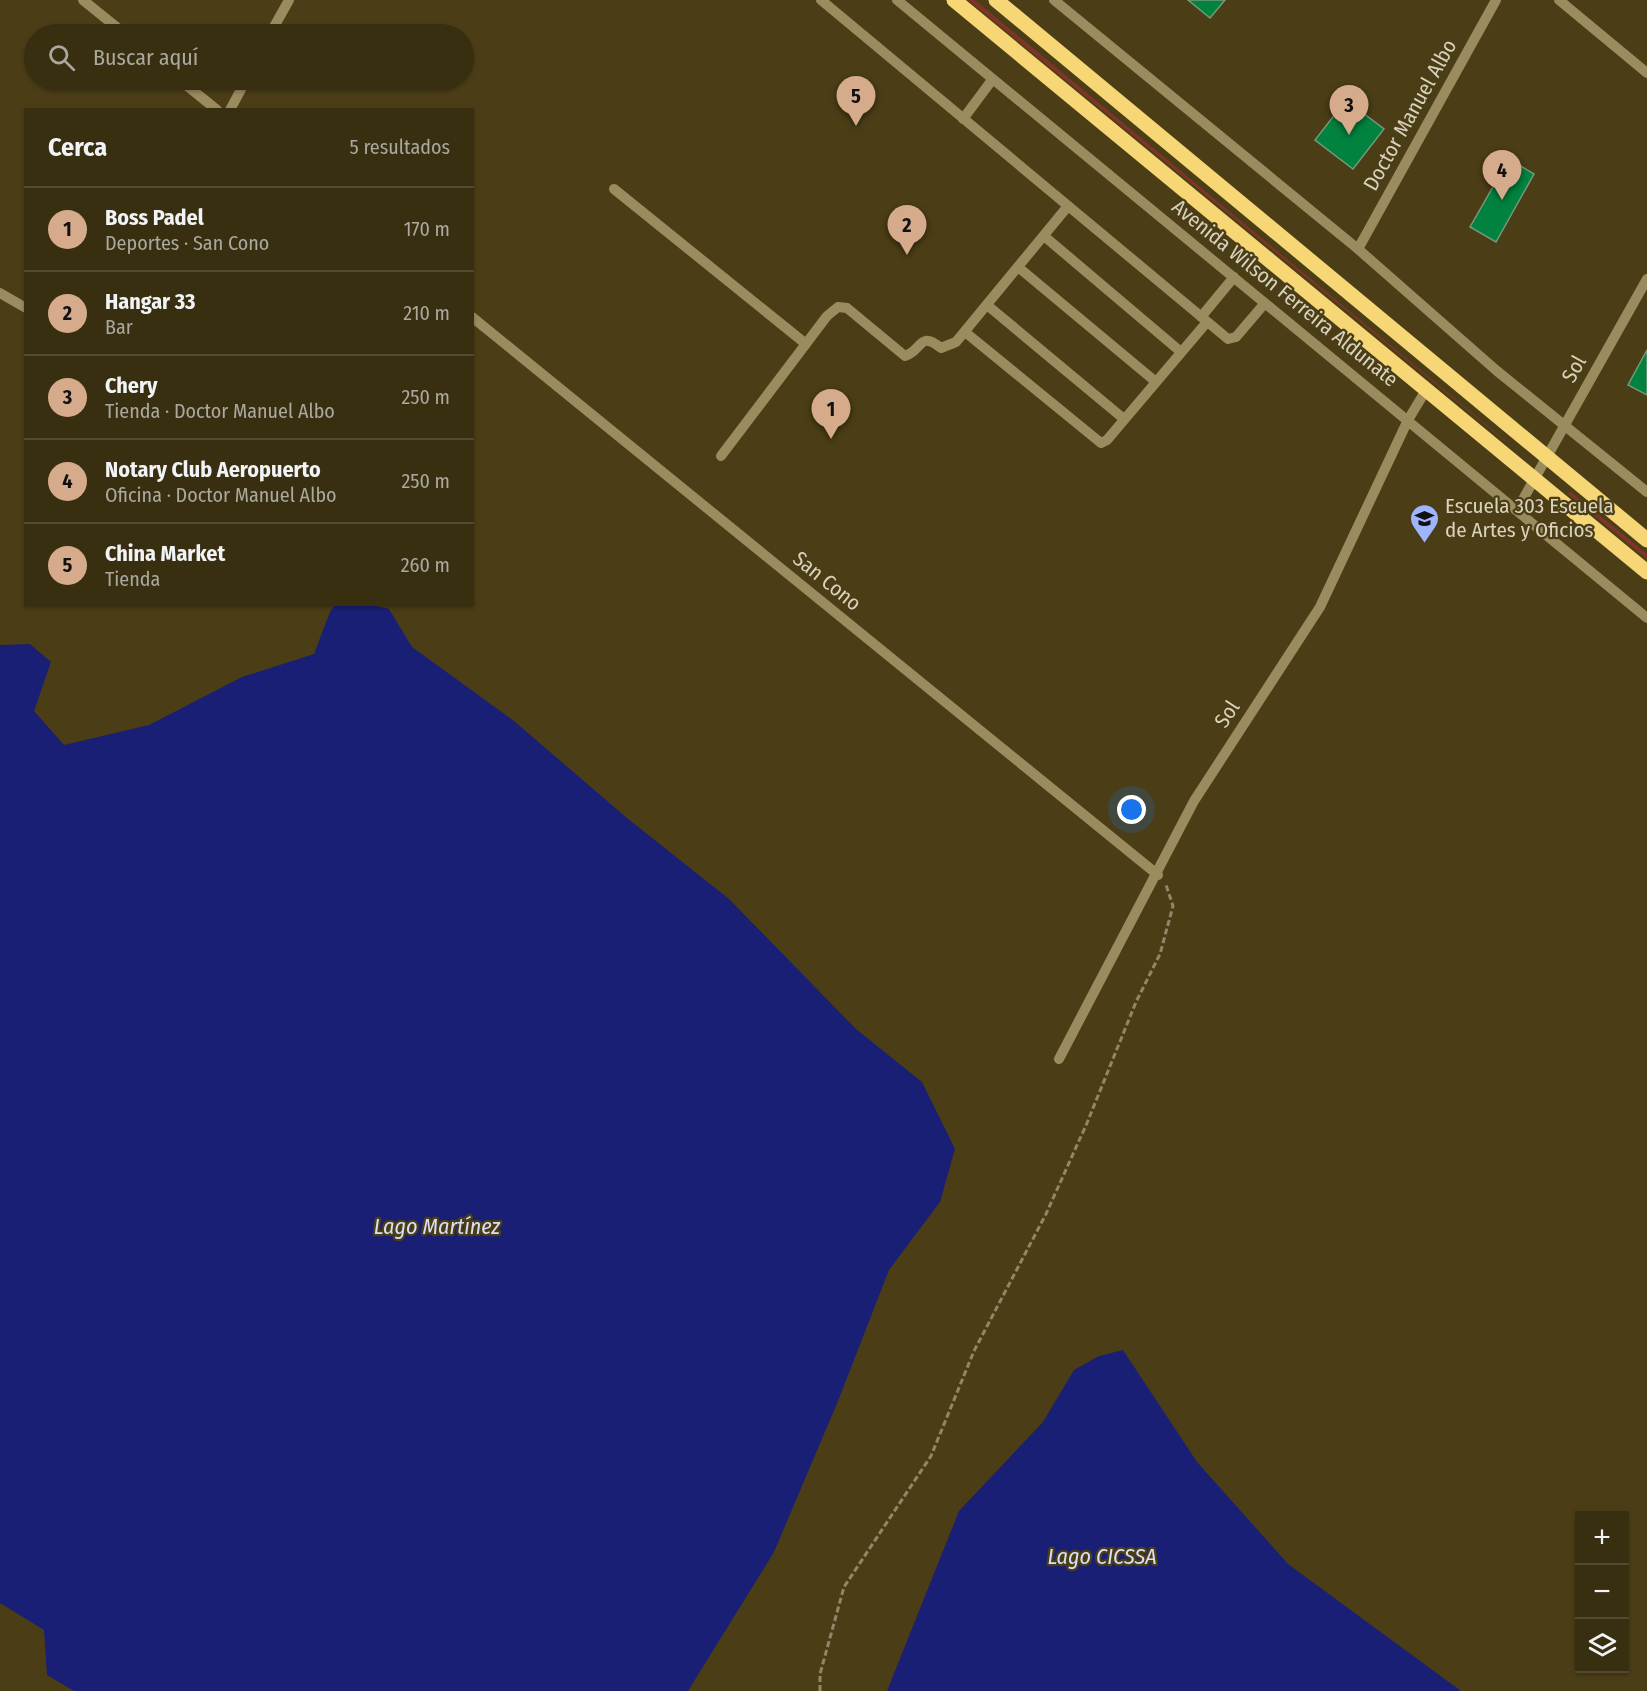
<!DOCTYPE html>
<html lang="es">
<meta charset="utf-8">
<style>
body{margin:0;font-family:"Fira Sans Condensed",sans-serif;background:#433a1e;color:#f1f3f6}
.controls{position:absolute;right:18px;bottom:18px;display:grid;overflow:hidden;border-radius:0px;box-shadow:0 2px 4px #0004}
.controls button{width:54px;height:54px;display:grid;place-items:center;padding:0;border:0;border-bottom:2px solid #524a30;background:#382e10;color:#f1f3f6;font:30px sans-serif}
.you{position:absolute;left:1132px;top:810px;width:21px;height:21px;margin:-15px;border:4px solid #fff;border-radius:50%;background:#1a73e8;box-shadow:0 0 0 9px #1a73e833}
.badge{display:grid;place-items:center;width:39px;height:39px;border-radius:50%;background:#d6ab8b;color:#111;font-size:20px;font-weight:700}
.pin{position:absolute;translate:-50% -50px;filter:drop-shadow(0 2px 3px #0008)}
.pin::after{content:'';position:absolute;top:32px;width:21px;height:18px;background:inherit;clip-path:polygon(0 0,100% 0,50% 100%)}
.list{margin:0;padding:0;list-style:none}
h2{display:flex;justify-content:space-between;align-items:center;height:78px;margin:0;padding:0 24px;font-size:26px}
h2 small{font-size:20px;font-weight:400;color:#aba89f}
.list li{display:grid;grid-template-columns:39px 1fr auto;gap:18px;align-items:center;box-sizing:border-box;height:84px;padding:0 24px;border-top:2px solid #524a30}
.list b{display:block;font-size:22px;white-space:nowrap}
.list p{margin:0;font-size:20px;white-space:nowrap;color:#aba89f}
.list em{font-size:20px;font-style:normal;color:#aba89f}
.icon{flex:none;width:33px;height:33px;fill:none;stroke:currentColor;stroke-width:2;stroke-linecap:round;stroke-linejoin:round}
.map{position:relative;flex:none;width:1647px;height:1691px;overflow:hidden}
.search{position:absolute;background:#382e10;box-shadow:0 2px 4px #0004;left:24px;top:24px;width:450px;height:66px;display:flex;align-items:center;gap:15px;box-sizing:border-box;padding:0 21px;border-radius:33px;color:#aba89f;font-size:22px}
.panel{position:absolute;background:#382e10;box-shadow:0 2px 4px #0004;left:24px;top:108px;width:450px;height:498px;border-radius:0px}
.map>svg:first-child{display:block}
.green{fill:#7f3428}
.water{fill:#191f74}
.building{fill:#01823e;stroke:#74997c;stroke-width:1.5}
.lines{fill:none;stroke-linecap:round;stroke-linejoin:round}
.path{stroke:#918768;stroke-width:3;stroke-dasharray:6 3;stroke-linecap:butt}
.minor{stroke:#9b8c5f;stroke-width:10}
.major{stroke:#f7d676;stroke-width:15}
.labels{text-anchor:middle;stroke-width:4.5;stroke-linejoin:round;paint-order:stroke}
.street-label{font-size:21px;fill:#d9d2bc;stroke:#4b3e16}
.poi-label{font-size:21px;fill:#d9d2bc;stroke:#4b3e16;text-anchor:start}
.water-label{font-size:22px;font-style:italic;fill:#d8e0f8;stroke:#4b3e16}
</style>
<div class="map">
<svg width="1647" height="1691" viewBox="0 0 1647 1691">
<rect width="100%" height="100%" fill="#4b3e16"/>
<path class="green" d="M 968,0 L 975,0 L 1506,441 L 1505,441 Z
M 1570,491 L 1647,554 L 1647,559 L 1568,494 Z"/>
<path class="water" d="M 336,604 L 373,605 L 389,609 L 412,647 L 514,721 L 627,818 L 729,899 L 856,1029 L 922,1082 L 955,1149 L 940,1202 L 889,1270 L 838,1401 L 774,1552 L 688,1691 L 74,1691 L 47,1675 L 44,1630 L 0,1603 L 0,645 L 30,644 L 51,662 L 34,711 L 64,745 L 149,725 L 242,677 L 314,654 L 330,612 Z
M 1123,1350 L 1197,1462 L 1288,1564 L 1461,1691 L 887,1691 L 959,1511 L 1043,1422 L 1074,1370 L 1099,1356 Z"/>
<path class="building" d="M 1188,0 L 1225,0 L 1210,18 Z
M 1346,100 L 1384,129 L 1353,169 L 1315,140 Z
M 1509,159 L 1534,174 L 1496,242 L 1470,227 Z
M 1647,350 L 1647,395 L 1628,385 Z"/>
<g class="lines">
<path class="path" d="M 820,1691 L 820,1674 L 844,1587 L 931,1456 L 974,1351 L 1046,1214 L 1087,1123 L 1136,1002 L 1160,954 L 1173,906 L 1166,885"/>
<path class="minor" d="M 83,0 L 125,34
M 821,0 L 1228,339 L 1236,337 L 1265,303
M 897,0 L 1647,618
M 1054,0 L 1358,249 L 1497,371 L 1647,492
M 1559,0 L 1647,73
M 270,34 L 289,0
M 180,80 L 217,110
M 230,110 L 246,80
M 963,119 L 992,80
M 614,189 L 806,344
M 1044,236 L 1181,352
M 1358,249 L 1496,0
M 1018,267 L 1156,382
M 0,293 L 26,308
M 987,305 L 1124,419
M 472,317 L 1158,875
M 1201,317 L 1234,277
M 965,332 L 1101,443 L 1107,440 L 1207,322
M 721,456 L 827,316 L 838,307 L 847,308 L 905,356 C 923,350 919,330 941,348 L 956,342 L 1068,206
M 1517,510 L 1647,279
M 1059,1059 L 1194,801 L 1320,607 L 1408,420 L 1426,390"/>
<path class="major" d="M 954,0 L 1647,572
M 996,0 L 1647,540"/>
</g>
<defs>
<symbol id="school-pin" viewBox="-11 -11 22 30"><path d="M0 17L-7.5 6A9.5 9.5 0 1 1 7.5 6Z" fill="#9eb4fd" stroke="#4b3e16"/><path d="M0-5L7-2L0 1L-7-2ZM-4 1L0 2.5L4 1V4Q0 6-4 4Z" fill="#111"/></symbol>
</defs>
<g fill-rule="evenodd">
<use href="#school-pin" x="1408" y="502" width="33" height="45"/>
</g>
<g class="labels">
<g class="street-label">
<text transform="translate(1410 115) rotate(-61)" y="7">Doctor Manuel Albo</text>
<text transform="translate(1285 293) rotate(39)" y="7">Avenida Wilson Ferreira Aldunate</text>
<text transform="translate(1574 369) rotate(-61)" y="7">Sol</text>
<text transform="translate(827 581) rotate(39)" y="7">San Cono</text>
<text transform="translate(1227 714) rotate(-57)" y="7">Sol</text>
</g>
<g class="poi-label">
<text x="1445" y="513">Escuela 303 Escuela<tspan x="1445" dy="24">de Artes y Oficios</tspan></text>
</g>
<g class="water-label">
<text x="437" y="1234">Lago Martínez</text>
<text x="1102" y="1564">Lago CICSSA</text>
</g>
</g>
</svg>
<div class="controls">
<button>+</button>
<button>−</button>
<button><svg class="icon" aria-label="layers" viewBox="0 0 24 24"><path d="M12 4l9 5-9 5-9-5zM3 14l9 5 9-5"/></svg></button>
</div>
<div class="you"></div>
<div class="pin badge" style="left:831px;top:439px">1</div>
<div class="pin badge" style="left:907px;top:255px">2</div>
<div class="pin badge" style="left:1349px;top:135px">3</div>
<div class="pin badge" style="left:1502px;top:200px">4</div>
<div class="pin badge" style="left:856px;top:126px">5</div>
<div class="search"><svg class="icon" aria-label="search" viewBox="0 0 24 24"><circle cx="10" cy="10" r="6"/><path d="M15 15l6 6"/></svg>Buscar aquí</div>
<section class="panel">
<h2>Cerca<small>5 resultados</small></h2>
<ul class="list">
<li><span class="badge">1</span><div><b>Boss Padel</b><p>Deportes · San Cono</p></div><em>170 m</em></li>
<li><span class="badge">2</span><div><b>Hangar 33</b><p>Bar</p></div><em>210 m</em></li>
<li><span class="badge">3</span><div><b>Chery</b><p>Tienda · Doctor Manuel Albo</p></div><em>250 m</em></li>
<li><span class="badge">4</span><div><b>Notary Club Aeropuerto</b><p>Oficina · Doctor Manuel Albo</p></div><em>250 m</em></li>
<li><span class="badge">5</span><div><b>China Market</b><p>Tienda</p></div><em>260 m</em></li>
</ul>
</section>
</div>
